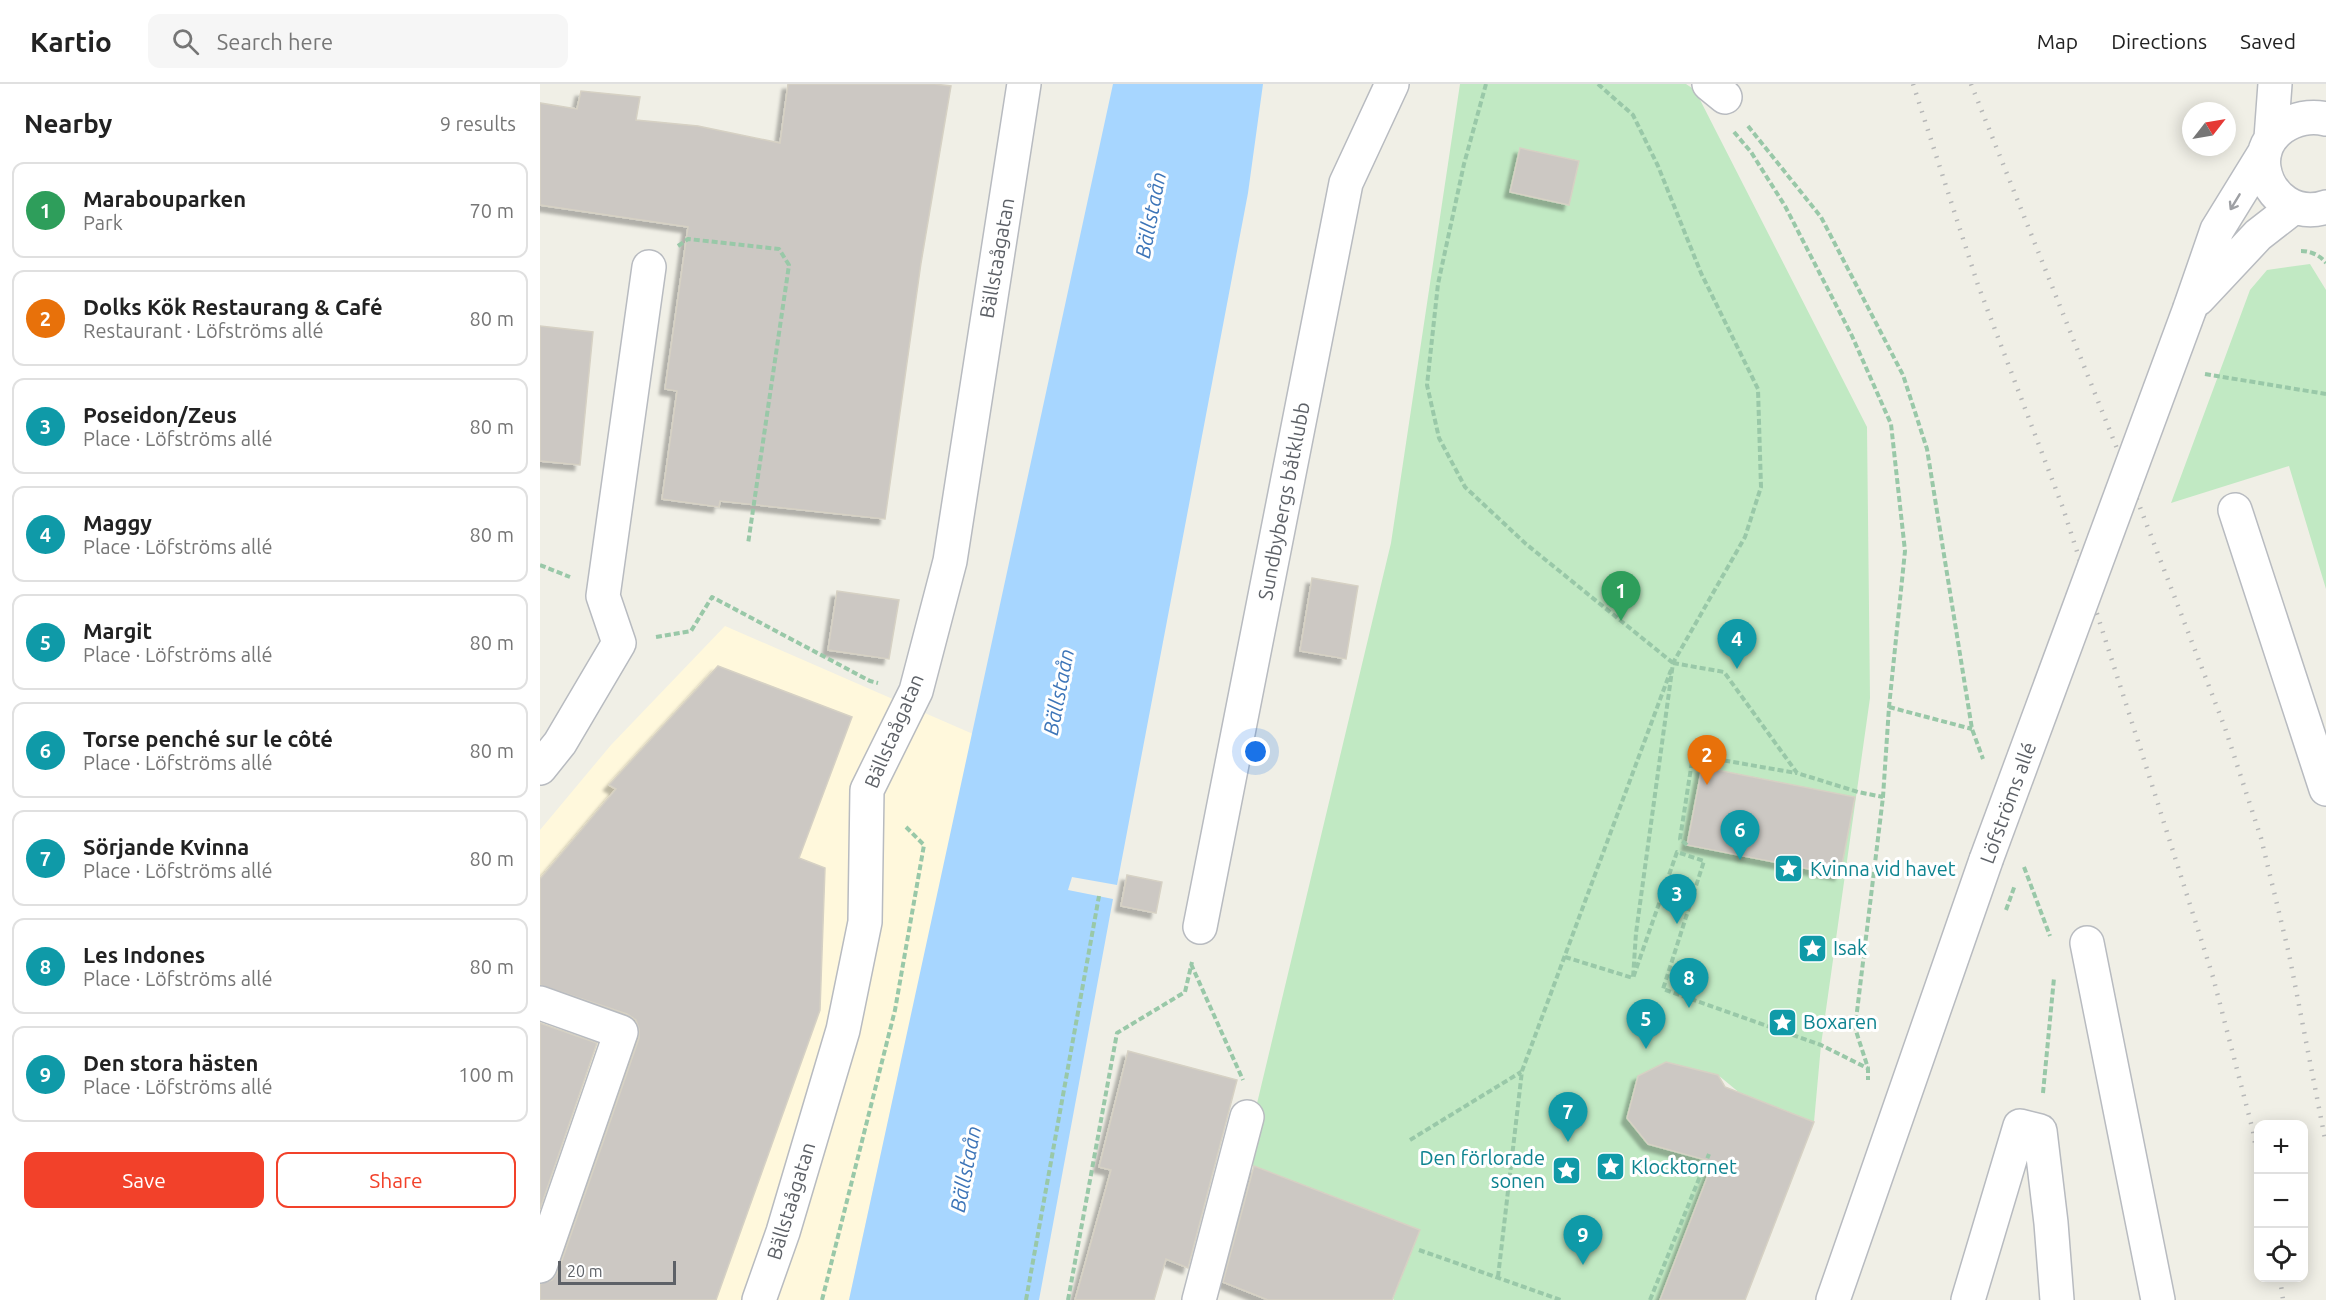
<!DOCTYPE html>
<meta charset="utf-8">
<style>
body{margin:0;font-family:Ubuntu,sans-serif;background:#f6f6f6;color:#222}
.controls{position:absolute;right:18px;bottom:18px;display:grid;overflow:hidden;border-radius:12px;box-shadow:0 3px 15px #0003}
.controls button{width:54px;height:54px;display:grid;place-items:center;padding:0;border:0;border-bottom:2px solid #e0e0e0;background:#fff;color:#222;font:30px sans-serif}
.compass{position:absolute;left:1642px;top:18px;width:54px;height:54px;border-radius:50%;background:#fff;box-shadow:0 3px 15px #0003;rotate:59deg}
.scale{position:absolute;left:18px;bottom:15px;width:118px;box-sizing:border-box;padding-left:6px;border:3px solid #5d6167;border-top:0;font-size:16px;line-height:21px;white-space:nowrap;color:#5d6167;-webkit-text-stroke:4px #fff;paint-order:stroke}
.you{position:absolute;left:716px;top:668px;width:21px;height:21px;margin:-15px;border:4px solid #fff;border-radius:50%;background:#1a73e8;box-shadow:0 0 0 9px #1a73e833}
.badge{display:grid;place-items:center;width:39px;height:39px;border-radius:50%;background:#f2412a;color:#fff;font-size:20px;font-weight:700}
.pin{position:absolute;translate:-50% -50px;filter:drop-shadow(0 2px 3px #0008)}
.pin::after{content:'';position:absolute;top:32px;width:21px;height:18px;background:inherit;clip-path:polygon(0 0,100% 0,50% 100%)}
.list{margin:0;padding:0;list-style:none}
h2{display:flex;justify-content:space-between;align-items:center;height:78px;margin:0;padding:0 24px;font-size:26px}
h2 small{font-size:20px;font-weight:400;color:#767676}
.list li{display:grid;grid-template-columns:39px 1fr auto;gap:18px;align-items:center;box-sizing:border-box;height:96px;margin:0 12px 12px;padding:0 12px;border:2px solid #e0e0e0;border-radius:12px}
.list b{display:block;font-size:22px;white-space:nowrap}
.list p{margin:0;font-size:20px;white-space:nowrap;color:#767676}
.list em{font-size:20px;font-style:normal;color:#767676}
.actions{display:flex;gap:12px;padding:18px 24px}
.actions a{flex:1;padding:14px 0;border:2px solid #f2412a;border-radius:12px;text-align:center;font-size:21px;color:#f2412a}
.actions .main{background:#f2412a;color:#fff}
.icon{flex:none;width:33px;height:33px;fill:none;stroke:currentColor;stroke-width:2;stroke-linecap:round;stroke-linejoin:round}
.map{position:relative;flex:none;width:1786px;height:1216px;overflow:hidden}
header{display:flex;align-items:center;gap:36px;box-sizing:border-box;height:84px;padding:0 30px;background:#fff;border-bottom:2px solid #e0e0e0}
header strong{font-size:28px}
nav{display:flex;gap:33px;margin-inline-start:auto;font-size:21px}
.search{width:420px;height:54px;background:#f6f6f6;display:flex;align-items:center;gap:15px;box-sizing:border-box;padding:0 21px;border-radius:12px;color:#767676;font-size:22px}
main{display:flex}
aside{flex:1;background:#fff}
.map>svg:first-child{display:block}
.commercial{fill:#fff8dc}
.green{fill:#c1e9c3}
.water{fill:#a7d6ff}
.building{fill:#ccc8c3;stroke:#d6d1c4;stroke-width:1.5;filter:url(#shadow)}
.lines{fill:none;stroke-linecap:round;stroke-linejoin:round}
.minor-casing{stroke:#b8bbc0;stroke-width:36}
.path{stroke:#99c8a8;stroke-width:4;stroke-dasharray:6 3;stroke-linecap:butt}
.minor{stroke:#fff;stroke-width:33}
.rail{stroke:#b7b8b8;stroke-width:4.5;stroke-dasharray:1.5 8;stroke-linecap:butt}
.minor-bridge-casing{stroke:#b8bbc0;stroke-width:36;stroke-linecap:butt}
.path-bridge{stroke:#99c8a8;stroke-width:4;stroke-dasharray:6 3;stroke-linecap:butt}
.minor-bridge{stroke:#fff;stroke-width:33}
.oneway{stroke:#9ea0a4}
.labels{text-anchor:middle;stroke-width:6;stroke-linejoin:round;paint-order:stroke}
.street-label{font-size:20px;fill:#5d6167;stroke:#fff}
.culture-label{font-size:20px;fill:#0d838f;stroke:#fff;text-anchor:start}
.water-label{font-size:21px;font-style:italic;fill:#3d75b8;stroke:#fff}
</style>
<header>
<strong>Kartio</strong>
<div class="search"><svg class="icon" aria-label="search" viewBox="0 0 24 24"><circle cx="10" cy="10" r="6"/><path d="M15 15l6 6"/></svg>Search here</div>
<nav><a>Map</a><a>Directions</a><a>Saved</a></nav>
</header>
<main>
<aside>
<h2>Nearby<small>9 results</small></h2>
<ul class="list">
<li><span class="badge" style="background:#2e9e5b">1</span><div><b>Marabouparken</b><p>Park</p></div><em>70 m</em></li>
<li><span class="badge" style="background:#e8710a">2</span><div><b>Dolks Kök Restaurang &amp; Café</b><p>Restaurant · Löfströms allé</p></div><em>80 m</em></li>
<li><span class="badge" style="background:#0f9aa8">3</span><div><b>Poseidon/Zeus</b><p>Place · Löfströms allé</p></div><em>80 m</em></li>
<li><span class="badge" style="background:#0f9aa8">4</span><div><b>Maggy</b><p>Place · Löfströms allé</p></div><em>80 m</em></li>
<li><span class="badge" style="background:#0f9aa8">5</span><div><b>Margit</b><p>Place · Löfströms allé</p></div><em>80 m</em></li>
<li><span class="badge" style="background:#0f9aa8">6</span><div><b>Torse penché sur le côté</b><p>Place · Löfströms allé</p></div><em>80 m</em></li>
<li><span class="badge" style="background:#0f9aa8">7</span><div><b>Sörjande Kvinna</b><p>Place · Löfströms allé</p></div><em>80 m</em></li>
<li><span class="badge" style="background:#0f9aa8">8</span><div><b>Les Indones</b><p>Place · Löfströms allé</p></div><em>80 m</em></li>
<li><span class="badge" style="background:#0f9aa8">9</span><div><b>Den stora hästen</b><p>Place · Löfströms allé</p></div><em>100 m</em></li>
</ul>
<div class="actions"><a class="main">Save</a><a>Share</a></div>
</aside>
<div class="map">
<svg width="1786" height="1216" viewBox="0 0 1786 1216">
<defs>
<filter id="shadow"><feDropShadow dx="-5.5" dy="5.5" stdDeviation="1.5" flood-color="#0004"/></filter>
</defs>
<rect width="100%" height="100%" fill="#f0efe6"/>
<path class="commercial" d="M 185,542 L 433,650 L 309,1216 L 0,1216 L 0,746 L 71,661 Z"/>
<path class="green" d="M 920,0 L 1146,0 L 1155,6 L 1327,343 L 1330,614 L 1281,961 L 1274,1038 L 1201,1010 L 1178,991 L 1126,978 L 1098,992 L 1087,1034 L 1108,1060 L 1159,1074 L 1174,1075 L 1120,1216 L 854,1216 L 853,1215 L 879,1146 L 703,1078 L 851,459 Z
M 1770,180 L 1786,206 L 1786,505 L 1749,382 L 1631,419 L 1710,206 L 1727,186 Z"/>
<path class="water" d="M 573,0 L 723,0 L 708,109 L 577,801 L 532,793 L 528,806 L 573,815 L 499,1216 L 309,1216 Z"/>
<path class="building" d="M 248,0 L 394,0 L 411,2 L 381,179 L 345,435 L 180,417 L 179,423 L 122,415 L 137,307 L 125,305 L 148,143 L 0,121 L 0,19 L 37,25 L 41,7 L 100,13 L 96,36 L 158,42 L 240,59 Z
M 980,64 L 1039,77 L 1029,121 L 970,108 Z
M 0,242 L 53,248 L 40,381 L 0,377 Z
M 772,494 L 818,502 L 806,575 L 760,567 Z
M 297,507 L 359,516 L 349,575 L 288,566 Z
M 178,582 L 312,633 L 259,774 L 285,784 L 280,926 L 176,1216 L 0,1216 L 0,1200 L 12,1196 L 18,1188 L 99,954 L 99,945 L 96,936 L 87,930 L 0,901 L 0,795 L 76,705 L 69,701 Z
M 1162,683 L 1315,713 L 1300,791 L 1147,761 Z
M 587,791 L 622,798 L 616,829 L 581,822 Z
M 0,939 L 57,959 L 0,1125 Z
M 588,967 L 697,996 L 648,1184 L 626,1175 L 614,1216 L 535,1216 L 571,1086 L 559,1083 Z
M 1126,978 L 1178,991 L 1185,1003 L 1274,1038 L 1205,1216 L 1120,1216 L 1173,1078 L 1108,1060 L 1087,1034 L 1098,992 Z
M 714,1082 L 880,1146 L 852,1216 L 728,1216 L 683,1198 Z"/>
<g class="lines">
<defs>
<path id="minor" d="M 1169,0 L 1185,13
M 1786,35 C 1756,27 1719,50 1724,84 C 1729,114 1757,133 1786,123
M 1731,54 L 1735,0
M 1658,215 L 1718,151 L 1754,123
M 1650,224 L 1677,146 L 1725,68
M 1695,426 L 1786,705
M 0,684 L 20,659 L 79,559 L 63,512 L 109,183
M 660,843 L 806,99 L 852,0
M 1547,859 L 1618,1216
M 0,919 L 81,948 L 0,1182
M 219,1216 L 243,1148 L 303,946 L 325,838 L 327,706 L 376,607 L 410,477 L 484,0
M 659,1216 L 707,1033
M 1293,1216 L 1446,776
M 1428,1216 L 1480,1042 L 1500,1047 L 1511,1139 L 1517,1216"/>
</defs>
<use href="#minor" class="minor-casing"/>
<path class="path" d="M 946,0 L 924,80 L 898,200 L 887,301 L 899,354 L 925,403 L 986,460 L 1133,579
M 1058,0 L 1093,31 L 1118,82 L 1161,189 L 1218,305 L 1221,403 L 1205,453 L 1133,579 L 1096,849 L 1093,894 L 1137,768 L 1164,777 L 1123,905 L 1281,961 L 1327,984
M 1208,42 L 1281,133 L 1363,291 L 1387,365 L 1432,645 L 1443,675
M 1194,48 L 1211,68 L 1245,122 L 1312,252 L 1351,340 L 1365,467 L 1349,623 L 1343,713 L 1315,944 L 1328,984 L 1328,996
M 138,162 L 148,155 L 239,165 L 249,181 L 208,460
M 1761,167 C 1770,167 1780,171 1786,179
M 1665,290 L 1786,310
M 0,481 L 30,493
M 116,553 L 151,547 L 172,513 L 330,597 L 338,599
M 1133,579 L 1184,588 L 1257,689 L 1318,708 L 1343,713
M 1349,623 L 1432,645
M 1147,761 L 1140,755 L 1153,671 L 1256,689
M 1484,783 L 1510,852
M 1025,873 L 1093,894
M 651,880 L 703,996
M 1503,1009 L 1514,894
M 870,1056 L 981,988
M 879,1166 L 1021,1216
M 958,1193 L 982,987 L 1131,586
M 282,1216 L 355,926 L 384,761 L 365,742
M 486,1216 L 559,812
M 528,1216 L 577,949 L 645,908 L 652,878
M 1110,1216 L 1169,1070"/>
<use href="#minor" class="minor"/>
<path class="rail" d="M 1373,0 L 1438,201 L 1523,424 L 1605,679 L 1673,893 L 1713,1047 L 1718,1077
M 1431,0 L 1588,392 L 1685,644 L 1721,754 L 1749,870 L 1786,1060
M 1740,1194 L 1743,1216"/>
<defs>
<path id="minor-bridge" d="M 1446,776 L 1650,224"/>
</defs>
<use href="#minor-bridge" class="minor-bridge-casing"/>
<path class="path-bridge" d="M 1466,826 L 1475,801"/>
<use href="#minor-bridge" class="minor-bridge"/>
</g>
<defs><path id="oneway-shaft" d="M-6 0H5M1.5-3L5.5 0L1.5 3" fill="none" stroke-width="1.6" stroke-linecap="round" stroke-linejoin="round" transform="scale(1.5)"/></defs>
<use class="oneway" href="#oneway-shaft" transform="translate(1695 118) rotate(121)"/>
<defs>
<symbol id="sight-square" viewBox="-11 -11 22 22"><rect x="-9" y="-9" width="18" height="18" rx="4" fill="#0f9aa8" stroke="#fff"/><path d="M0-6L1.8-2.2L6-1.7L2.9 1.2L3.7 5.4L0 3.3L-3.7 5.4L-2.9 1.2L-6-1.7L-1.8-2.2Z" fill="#fff"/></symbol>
</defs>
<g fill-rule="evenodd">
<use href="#sight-square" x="1232" y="768" width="33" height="33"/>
<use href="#sight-square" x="1256" y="848" width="33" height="33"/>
<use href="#sight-square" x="1226" y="922" width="33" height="33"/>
<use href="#sight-square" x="1054" y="1066" width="33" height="33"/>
<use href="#sight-square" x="1010" y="1070" width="33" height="33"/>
</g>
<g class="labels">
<g class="street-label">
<text transform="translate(457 174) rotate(-80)" y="7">Bällstaågatan</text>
<text transform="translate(744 417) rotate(-79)" y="7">Sundbybergs båtklubb</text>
<text transform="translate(354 647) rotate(-67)" y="7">Bällstaågatan</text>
<text transform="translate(1468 719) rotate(-70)" y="7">Löfströms allé</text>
<text transform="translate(251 1117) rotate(-73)" y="7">Bällstaågatan</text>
</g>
<g class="culture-label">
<text x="1270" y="792">Kvinna vid havet</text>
<text x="1293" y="871">Isak</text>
<text x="1263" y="945">Boxaren</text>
<text x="1005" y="1081" text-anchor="end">Den förlorade<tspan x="1005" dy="23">sonen</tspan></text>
<text x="1091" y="1090">Klocktornet</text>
</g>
<g class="water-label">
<text transform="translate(611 131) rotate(-79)" y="7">Bällstaån</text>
<text transform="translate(519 608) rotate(-79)" y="7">Bällstaån</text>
<text transform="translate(426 1085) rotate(-79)" y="7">Bällstaån</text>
</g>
</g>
</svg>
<div class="controls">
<button>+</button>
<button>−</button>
<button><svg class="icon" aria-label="locate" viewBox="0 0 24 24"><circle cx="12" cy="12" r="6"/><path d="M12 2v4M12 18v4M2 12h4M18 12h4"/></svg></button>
</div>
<svg class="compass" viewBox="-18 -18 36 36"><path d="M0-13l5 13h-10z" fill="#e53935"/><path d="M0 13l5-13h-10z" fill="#767676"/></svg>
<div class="scale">20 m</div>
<div class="you"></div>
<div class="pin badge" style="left:1081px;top:537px;background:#2e9e5b">1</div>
<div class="pin badge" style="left:1167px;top:701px;background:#e8710a">2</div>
<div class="pin badge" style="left:1137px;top:840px;background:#0f9aa8">3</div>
<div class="pin badge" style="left:1197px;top:585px;background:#0f9aa8">4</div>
<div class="pin badge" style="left:1106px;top:965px;background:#0f9aa8">5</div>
<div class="pin badge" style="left:1200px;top:776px;background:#0f9aa8">6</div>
<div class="pin badge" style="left:1028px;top:1058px;background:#0f9aa8">7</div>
<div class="pin badge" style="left:1149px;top:924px;background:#0f9aa8">8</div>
<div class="pin badge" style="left:1043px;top:1181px;background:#0f9aa8">9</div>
</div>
</main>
